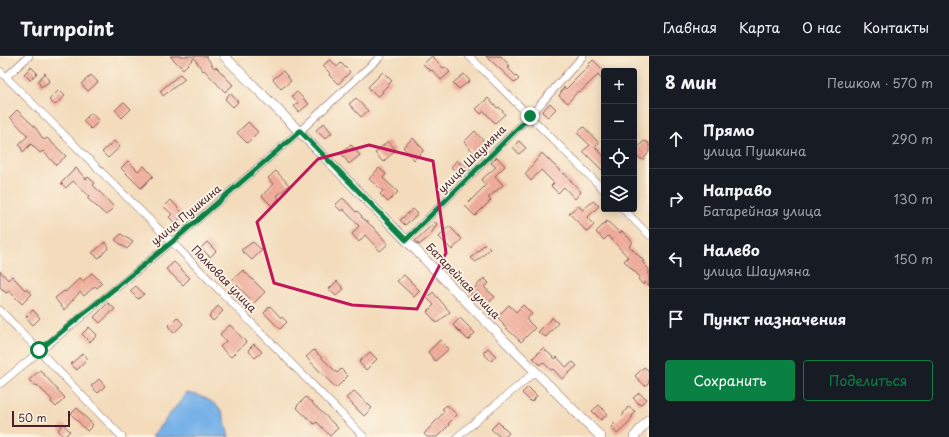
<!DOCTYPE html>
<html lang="ru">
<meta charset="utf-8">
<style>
body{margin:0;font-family:"Playpen Sans",sans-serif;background:#20242c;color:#f1f3f6}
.controls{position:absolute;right:12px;top:12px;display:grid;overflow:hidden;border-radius:4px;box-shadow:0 2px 10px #0003}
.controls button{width:36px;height:36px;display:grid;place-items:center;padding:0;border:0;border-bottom:1px solid #363941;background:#171b24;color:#f1f3f6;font:20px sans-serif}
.scale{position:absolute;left:12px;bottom:10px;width:58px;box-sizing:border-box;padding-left:4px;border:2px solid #4a1f2b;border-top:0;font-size:11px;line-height:14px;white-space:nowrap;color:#4a1f2b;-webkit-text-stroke:3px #fcf5e5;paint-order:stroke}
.stop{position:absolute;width:12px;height:12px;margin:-9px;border:3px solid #0b8043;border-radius:50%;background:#fff}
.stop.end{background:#0b8043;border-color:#fff;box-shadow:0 1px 4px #0008}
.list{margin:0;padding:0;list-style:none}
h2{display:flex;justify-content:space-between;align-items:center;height:52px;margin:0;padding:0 16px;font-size:17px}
h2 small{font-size:13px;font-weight:400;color:#9ea1a6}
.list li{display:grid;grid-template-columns:26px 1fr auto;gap:12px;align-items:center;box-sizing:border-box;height:60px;padding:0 16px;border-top:1px solid #363941}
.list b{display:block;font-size:15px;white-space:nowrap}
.list p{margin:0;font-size:13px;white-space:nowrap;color:#9ea1a6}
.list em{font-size:13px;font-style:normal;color:#9ea1a6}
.actions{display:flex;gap:8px;padding:12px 16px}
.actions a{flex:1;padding:9px 0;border:1px solid #0b8043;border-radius:4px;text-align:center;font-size:14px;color:#0b8043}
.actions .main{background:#0b8043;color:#fff}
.icon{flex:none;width:22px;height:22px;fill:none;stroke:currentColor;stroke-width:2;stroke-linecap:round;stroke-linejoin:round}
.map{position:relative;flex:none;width:649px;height:381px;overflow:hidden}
header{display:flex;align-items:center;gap:24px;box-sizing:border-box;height:56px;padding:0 20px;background:#171b24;border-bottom:1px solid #363941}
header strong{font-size:19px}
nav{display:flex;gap:22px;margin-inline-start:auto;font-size:14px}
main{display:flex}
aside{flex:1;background:#171b24}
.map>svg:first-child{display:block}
.water{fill:#77b1e8;stroke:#60688a}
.building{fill:url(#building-back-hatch)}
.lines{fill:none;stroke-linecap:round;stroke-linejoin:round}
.minor-casing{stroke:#85615d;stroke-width:8}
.tertiary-casing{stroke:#85615d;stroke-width:10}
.minor{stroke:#fff;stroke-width:7}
.tertiary{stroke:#fff;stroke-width:9}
.route{stroke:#0b8043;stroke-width:5}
.marked{fill:none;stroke:#c2185b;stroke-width:3;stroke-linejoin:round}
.labels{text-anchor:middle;stroke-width:3.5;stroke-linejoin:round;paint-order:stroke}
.street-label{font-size:11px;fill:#4a1f2b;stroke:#fcf5e5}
</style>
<header>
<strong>Turnpoint</strong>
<nav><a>Главная</a><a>Карта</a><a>О нас</a><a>Контакты</a></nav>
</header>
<main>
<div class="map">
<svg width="649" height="381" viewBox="0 0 649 381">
<defs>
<pattern id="building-back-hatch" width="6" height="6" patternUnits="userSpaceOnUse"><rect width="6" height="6" fill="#f3af9d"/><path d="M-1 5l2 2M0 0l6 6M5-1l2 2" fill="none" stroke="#d29687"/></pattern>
</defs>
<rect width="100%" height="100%" fill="#fcf5e5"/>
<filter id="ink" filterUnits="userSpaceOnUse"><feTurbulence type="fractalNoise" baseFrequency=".025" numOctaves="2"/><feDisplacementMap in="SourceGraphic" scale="8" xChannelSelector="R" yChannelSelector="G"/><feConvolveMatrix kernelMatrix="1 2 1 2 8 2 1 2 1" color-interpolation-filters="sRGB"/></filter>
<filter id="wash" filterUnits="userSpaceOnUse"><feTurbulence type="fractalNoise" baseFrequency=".012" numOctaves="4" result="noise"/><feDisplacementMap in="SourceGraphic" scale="16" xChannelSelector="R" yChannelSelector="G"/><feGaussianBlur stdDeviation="0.9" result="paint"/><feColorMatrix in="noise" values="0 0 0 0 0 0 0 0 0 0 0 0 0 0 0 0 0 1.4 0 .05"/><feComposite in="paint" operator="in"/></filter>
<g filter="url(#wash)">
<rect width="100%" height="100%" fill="#f3dbbb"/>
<path class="water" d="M 185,337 C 199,338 217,345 223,359 C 226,366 227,374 229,381 L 151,381 L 183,342 Z"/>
<g id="blocks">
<path class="building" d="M 170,0 L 206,0 L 214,12 L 216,11 L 233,29 L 225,36 L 204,14 L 203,15 L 194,2 L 183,13 Z
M 432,0 L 443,12 L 445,11 L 450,16 L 441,24 L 432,14 L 430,15 L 423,8 Z
M 486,0 L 501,0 L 510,10 L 508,12 L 519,23 L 515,27 Z
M 330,3 L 337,11 L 341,7 L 350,16 L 338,28 L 329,19 L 330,17 L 323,10 Z
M 593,4 L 604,15 L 604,26 L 598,19 L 580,36 L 578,35 L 568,47 L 559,40 L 564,31 L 566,33 L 589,10 L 588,9 Z
M 31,11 L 37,17 L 30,24 L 24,18 Z
M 283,15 L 291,25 L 281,33 L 273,23 Z
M 383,16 L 392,25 L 382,35 L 383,36 L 378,41 L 368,31 Z
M 45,17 L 49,26 L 41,31 L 38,25 Z
M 180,18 L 185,23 L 163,40 L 160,35 Z
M 464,18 L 470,25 L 459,33 L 453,27 Z
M 91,19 L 98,26 L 88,35 L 81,28 Z
M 59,34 L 65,40 L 55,49 L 49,44 Z
M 297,36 L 309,48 L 299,56 L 294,50 L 298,47 L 292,40 Z
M 230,37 L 238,46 L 233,51 L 225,43 Z
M 356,42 L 368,55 L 361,61 L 349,48 Z
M 488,42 L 497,52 L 499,51 L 505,58 L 495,67 L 484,55 L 481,58 L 476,53 Z
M 124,46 L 131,53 L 122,62 L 115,54 Z
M 550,47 L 556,53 L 548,61 L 542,56 Z
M 17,54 L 35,71 L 44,84 L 47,82 L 66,100 L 56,109 L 43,95 L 40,97 L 31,88 L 23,96 L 19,88 L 28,80 L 10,61 Z
M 91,57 L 99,65 L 91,73 L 83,65 Z
M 248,66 L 258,76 L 247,87 L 237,77 Z
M 324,67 L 332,77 L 325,83 L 316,74 Z
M 584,71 L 599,87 L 595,91 L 604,100 L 604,116 L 583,95 L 590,89 L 577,77 Z
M 475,75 L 486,88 L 475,98 L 464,86 Z
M 413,82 L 424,94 L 414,104 L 403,91 Z
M 114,85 L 120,91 L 108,102 L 102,96 Z
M 388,85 L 396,94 L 383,106 L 375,97 Z
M 519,85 L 526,92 L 519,98 L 513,91 Z
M 644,85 L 649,87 L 649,96 L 643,104 L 634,99 L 634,96 Z
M 351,89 L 360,99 L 349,108 L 341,97 Z
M 542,97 L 563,118 L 564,117 L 581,136 L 575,143 L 564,131 L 558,137 L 551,130 L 554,127 L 541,114 L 531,125 L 525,118 Z
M 497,101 L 505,110 L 495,120 L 503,129 L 488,142 L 491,144 L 475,160 L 465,150 L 486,129 L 481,124 L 496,111 L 491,107 Z
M 457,104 L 465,113 L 459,119 L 451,111 Z
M 128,105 L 138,115 L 144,110 L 153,120 L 141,132 L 121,112 Z
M 76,112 L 86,123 L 88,121 L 95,127 L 93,129 L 114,151 L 106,159 L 87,142 L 89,140 L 73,125 L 66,132 L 61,127 Z
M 379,112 L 386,118 L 383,122 L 398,136 L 388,146 L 380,138 L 383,135 L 369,123 Z
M 276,115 L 289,129 L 277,140 L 279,142 L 272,150 L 262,140 L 273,128 L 268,122 Z
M 343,142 L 356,156 L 357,155 L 362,160 L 361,161 L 373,171 L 388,188 L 380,195 L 365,179 L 359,186 L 352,178 L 359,170 L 343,153 L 341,155 L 335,149 Z
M 171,144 L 184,159 L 175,167 L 169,161 L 172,158 L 164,151 Z
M 593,145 L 599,150 L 587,162 L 594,169 L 587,176 L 569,157 L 578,150 L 583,154 Z
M 413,153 L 418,158 L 405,169 L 400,164 Z
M 607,165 L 620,177 L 622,175 L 633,186 L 629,190 L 644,205 L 642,206 L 649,213 L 649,230 L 645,226 L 643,229 L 638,223 L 640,221 L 624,205 L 628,201 L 608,180 L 604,184 L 596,176 Z
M 435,166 L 437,168 L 429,181 L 419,189 L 415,185 Z
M 449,170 L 462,183 L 452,194 L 439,181 Z
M 121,178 L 133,186 L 127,193 L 115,184 Z
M 105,186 L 109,191 L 99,202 L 92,197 Z
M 207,186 L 216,195 L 210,201 L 201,192 Z
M 253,186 L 262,194 L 252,204 L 241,194 Z
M 485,188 L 490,193 L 476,206 L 471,202 Z
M 174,206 L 190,222 L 183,229 L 166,213 Z
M 243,214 L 265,236 L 254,247 L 236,228 L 235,230 L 231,225 Z
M 0,215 L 8,224 L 12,220 L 25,234 L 26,233 L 32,238 L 22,248 L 9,235 L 6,237 L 0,231 Z
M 92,217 L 102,227 L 97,232 L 95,230 L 84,240 L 80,236 L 64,254 L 55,242 L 64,235 L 65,236 L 80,222 L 83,225 Z
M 404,219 L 420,235 L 414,241 L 397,225 Z
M 484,222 L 489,227 L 484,231 L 495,241 L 485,250 L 470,237 Z
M 337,225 L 344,233 L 336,240 L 329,233 Z
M 136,230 L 144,238 L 138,243 L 130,235 Z
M 433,236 L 450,256 L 437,267 L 427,256 L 434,249 L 427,242 Z
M 108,247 L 115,253 L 100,267 L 94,261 Z
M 509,249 L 516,256 L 523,249 L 532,258 L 526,263 L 535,272 L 521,286 L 503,269 L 504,268 L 497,261 Z
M 218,250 L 223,255 L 213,265 L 209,260 Z
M 270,250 L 281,262 L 282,261 L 287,266 L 280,273 L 264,257 Z
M 33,254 L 40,262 L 33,269 L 26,261 Z
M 177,261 L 183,268 L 174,277 L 168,270 Z
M 460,262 L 475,277 L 468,284 L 453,269 Z
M 552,262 L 558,267 L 546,281 L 538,276 Z
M 230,269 L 246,286 L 231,301 L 220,291 L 226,285 L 220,278 Z
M 89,271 L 97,279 L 90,286 L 82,278 Z
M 440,284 L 449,293 L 435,305 L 428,296 Z
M 254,288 L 262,296 L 255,302 L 248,294 Z
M 488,292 L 496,300 L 491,305 L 483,297 Z
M 543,292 L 555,303 L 557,301 L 566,311 L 573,306 L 577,310 L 562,323 L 553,313 L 551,314 L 543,306 L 540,309 L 533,302 Z
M 314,294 L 337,317 L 341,313 L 348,320 L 336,332 L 306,301 Z
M 370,296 L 377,303 L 366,314 L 359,306 Z
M 83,297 L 88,303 L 77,314 L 71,308 Z
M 644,311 L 649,315 L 649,326 L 645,330 L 635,320 Z
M 40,314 L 65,342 L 56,351 L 51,346 L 52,344 L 37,329 L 35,330 L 29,324 Z
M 99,323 L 105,330 L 98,337 L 91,330 Z
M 528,331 L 537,340 L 531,346 L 522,337 Z
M 354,335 L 372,352 L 364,360 L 346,342 Z
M 639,337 L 647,343 L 640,349 L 633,342 Z
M 306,341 L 338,372 L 330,380 L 317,366 L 314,368 L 296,351 Z
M 447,349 L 457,359 L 448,368 L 449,369 L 437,381 L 427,381 L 424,378 L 445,355 L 442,353 Z
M 599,349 L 608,358 L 601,364 L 592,355 Z
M 628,351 L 635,355 L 629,367 L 617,378 L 611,371 L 624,358 L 623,358 Z
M 77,352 L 93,369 L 87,375 L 71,358 Z
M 498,366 L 509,377 L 505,381 L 500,381 L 491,373 Z
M 63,368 L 70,375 L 64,381 L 58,374 Z"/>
</g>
</g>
<g filter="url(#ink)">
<use href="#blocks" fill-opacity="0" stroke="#85615d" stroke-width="1"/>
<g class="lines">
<defs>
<path id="minor" d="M 469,0 L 604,134
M 0,15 L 172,186 L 364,381
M 6,21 L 29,0
M 623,153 L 649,179
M 406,184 L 530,60 L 583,0
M 0,254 L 122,381
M 0,328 L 172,186 L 300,75 L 381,0
M 457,381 L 535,316"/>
<path id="tertiary" d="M 224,0 C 351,126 474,256 601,381
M 634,381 L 649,363"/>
</defs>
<use href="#minor" class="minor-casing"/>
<use href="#tertiary" class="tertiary-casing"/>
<use href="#minor" class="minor"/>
<use href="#tertiary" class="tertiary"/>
</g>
</g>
<g class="lines" filter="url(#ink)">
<path class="route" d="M 39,294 L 172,186 L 300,75 L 406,184 L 530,60"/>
</g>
<path class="marked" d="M 369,89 L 433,105 L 446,197 L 417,253 L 352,249 L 274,227 L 257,166 L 318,103 Z"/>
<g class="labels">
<g class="street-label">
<text transform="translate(472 103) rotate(-45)" y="4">улица Шаумяна</text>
<text transform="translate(186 159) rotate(-40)" y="4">улица Пушкина</text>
<text transform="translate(224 223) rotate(46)" y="4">Полковая улица</text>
<text transform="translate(463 225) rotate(46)" y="4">Батарейная улица</text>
</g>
</g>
</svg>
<div class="controls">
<button>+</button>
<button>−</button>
<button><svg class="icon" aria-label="locate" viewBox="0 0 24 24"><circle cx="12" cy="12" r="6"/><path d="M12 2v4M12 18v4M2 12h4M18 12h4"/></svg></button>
<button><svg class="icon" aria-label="layers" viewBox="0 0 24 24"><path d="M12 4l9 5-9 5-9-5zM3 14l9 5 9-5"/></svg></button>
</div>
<div class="scale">50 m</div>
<div class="stop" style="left:39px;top:294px"></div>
<div class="stop end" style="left:530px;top:60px"></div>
</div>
<aside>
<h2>8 мин<small>Пешком · 570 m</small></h2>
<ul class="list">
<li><svg class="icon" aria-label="ahead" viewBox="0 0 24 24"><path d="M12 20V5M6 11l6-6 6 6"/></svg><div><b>Прямо</b><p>улица Пушкина</p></div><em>290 m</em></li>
<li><svg class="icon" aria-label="right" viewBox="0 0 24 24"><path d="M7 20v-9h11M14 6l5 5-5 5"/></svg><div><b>Направо</b><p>Батарейная улица</p></div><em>130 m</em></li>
<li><svg class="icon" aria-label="left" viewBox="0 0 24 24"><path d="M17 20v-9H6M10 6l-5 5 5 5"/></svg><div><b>Налево</b><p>улица Шаумяна</p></div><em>150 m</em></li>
<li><svg class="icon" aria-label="arrive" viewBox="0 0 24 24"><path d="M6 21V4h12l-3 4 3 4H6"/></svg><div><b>Пункт назначения</b></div></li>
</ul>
<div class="actions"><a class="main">Сохранить</a><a>Поделиться</a></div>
</aside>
</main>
